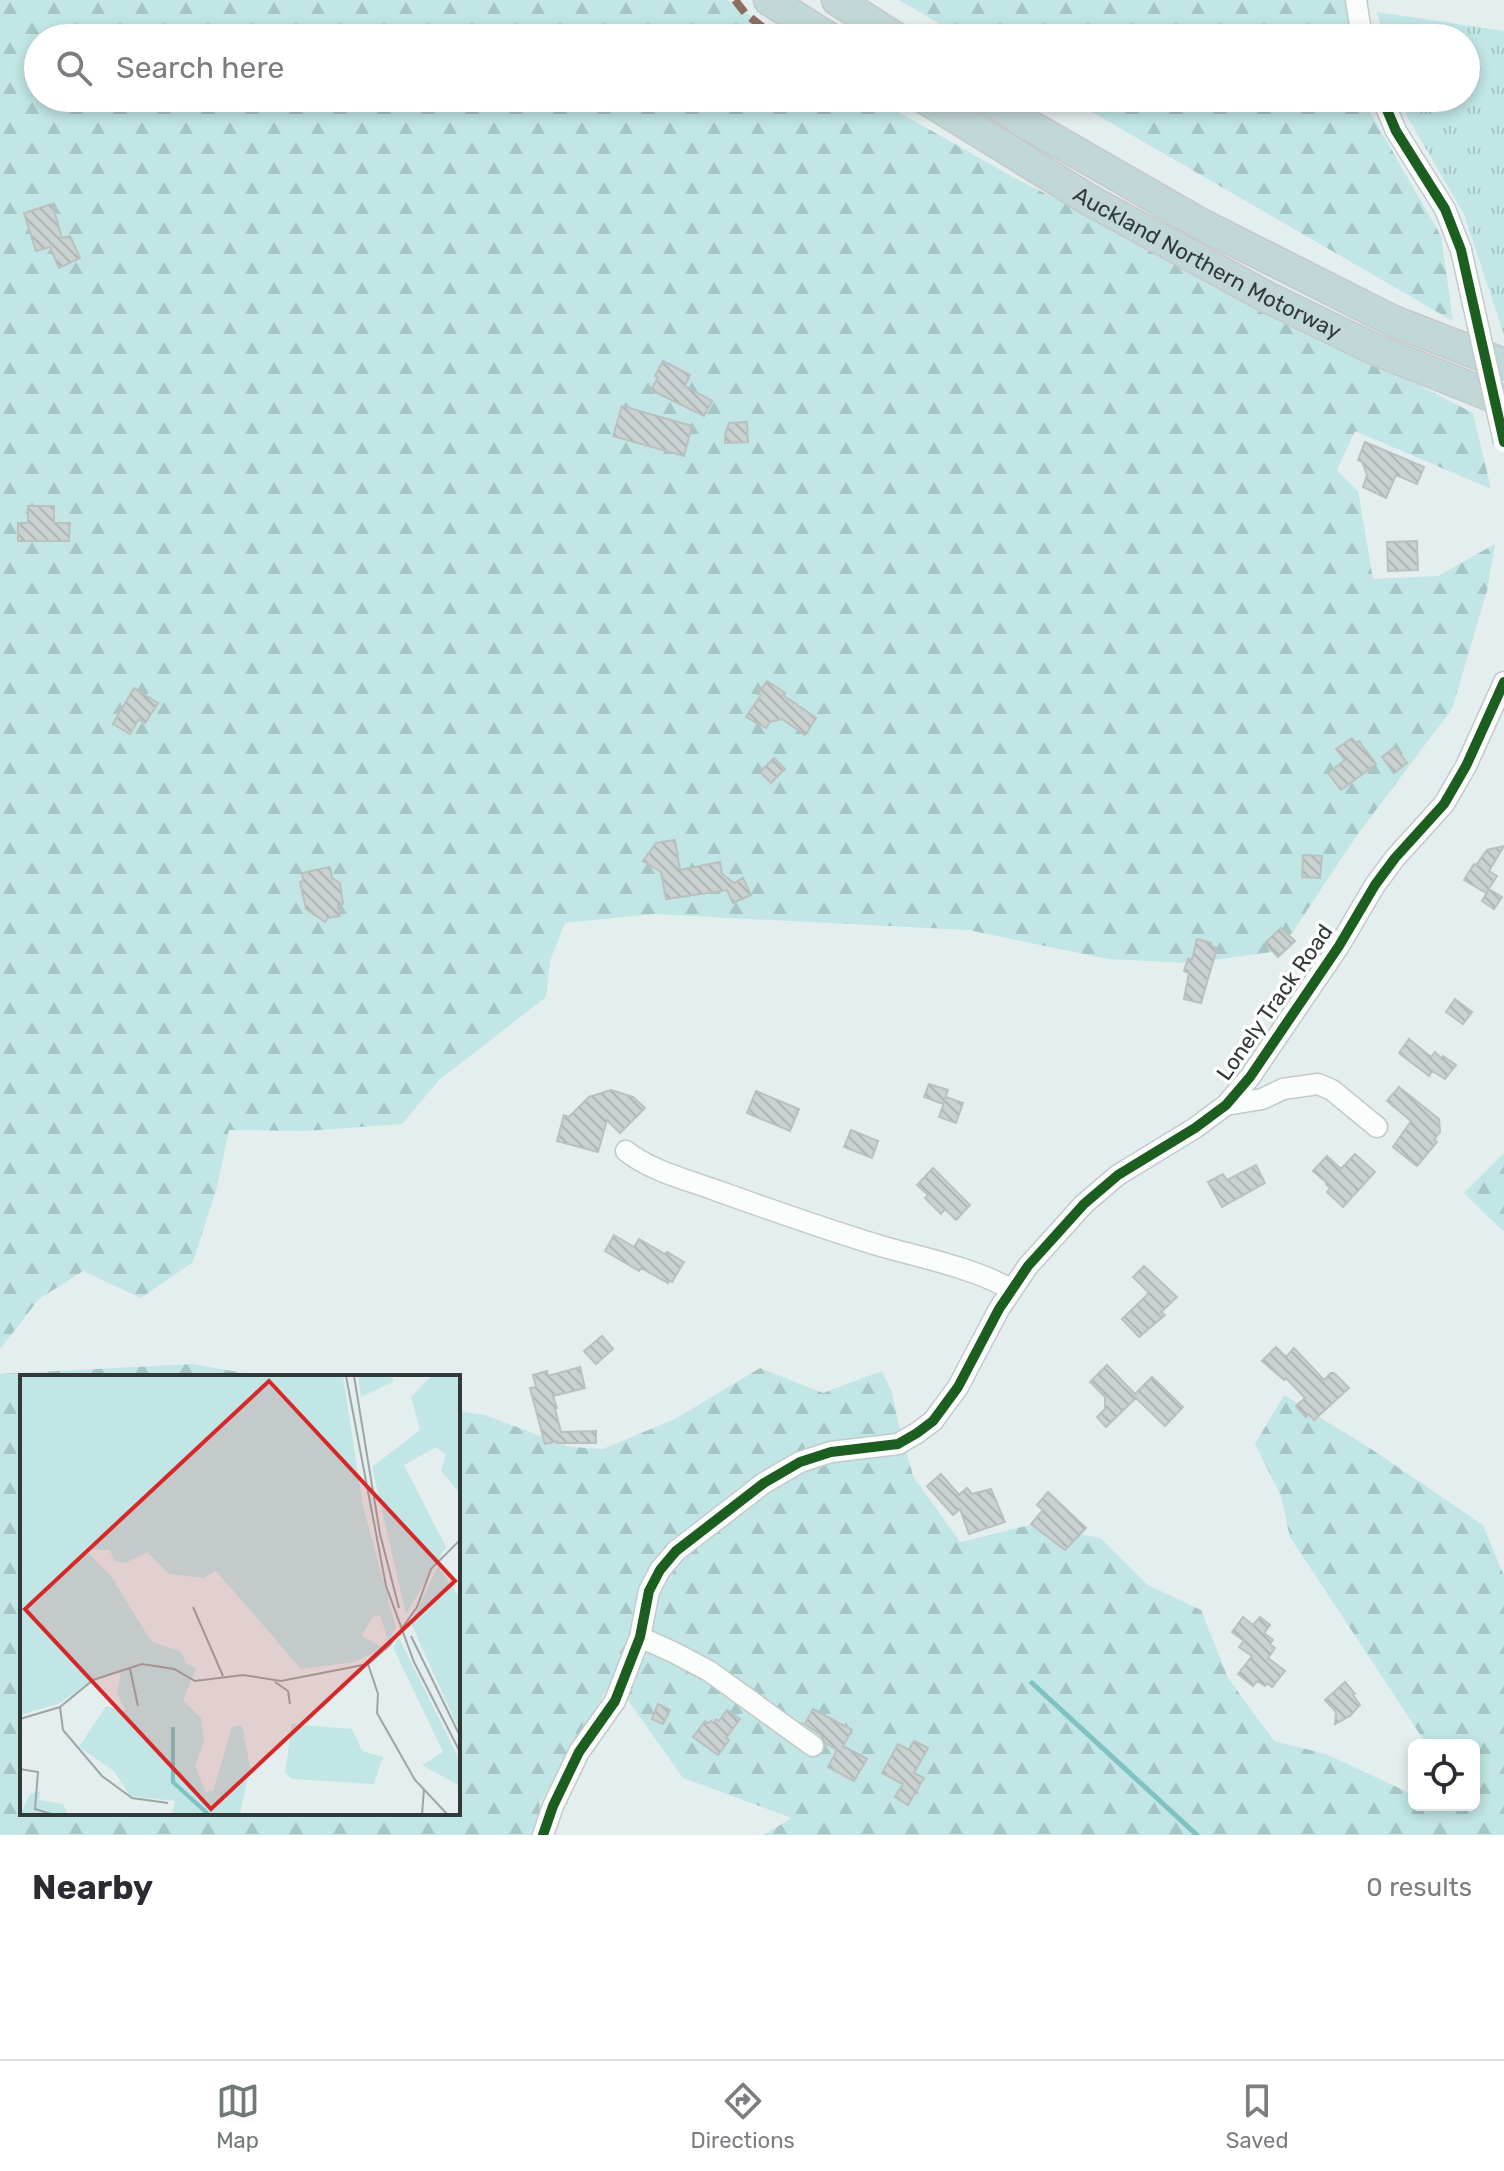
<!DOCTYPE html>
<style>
body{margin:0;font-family:Rubik,sans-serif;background:#f2f2f3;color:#2b2b33}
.controls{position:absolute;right:24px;bottom:24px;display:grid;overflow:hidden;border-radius:12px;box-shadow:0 4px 12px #0003}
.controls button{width:72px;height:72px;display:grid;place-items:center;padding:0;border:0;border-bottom:2px solid #e1e1e2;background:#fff;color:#2b2b33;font:40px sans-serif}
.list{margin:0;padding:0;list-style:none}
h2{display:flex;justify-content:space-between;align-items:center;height:104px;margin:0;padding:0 32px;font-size:34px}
h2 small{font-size:26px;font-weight:400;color:#7c7c81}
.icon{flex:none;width:44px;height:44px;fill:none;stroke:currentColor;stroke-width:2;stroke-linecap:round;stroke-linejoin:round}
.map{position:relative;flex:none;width:1504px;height:1835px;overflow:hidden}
.search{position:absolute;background:#fff;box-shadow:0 4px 12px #0003;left:24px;right:24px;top:24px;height:88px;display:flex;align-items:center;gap:20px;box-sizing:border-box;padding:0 28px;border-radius:44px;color:#7c7c81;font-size:30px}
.sheet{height:224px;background:#fff}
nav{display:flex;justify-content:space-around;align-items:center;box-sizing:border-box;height:112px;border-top:2px solid #e1e1e2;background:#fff;font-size:22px;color:#7c7c81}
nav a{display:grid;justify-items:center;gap:4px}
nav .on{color:#707878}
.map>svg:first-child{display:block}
.grass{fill:url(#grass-tufts)}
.forest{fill:url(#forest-firs)}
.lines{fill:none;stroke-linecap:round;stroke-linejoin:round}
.stream{stroke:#7fc2c2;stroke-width:5}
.building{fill:url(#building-back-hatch);stroke:#b9c0c0;stroke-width:2}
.minor-casing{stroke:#c2caca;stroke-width:23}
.highway-casing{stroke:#c5c9c9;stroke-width:33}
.minor{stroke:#fbfcfc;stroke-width:20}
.highway{stroke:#c2d7d7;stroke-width:30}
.minor-bridge-casing{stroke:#c2caca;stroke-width:23;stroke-linecap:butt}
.minor-bridge{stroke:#fbfcfc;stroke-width:20}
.quiet{stroke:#8d6e63;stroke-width:8;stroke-dasharray:16 8;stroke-linecap:butt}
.cycleway-casing{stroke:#fff;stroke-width:15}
.cycleway{stroke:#1b5e20;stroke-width:10}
.labels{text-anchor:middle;stroke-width:7;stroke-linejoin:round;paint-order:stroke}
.street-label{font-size:22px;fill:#323939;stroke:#fff}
.inset-river{fill:none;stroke:#7fc2c2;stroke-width:4}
.inset-road{fill:none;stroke:#9da6a6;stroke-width:2}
.view{fill:#d62828;fill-opacity:0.15;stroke:#d62828;stroke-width:4}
.inset-edge{fill:none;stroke:#323939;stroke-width:4}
</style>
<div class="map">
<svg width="1504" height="1835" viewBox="0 0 1504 1835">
<defs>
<pattern id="grass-tufts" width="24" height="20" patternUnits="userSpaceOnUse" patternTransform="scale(2)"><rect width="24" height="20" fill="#c1e6e5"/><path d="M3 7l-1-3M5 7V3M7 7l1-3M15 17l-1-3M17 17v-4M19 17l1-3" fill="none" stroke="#a6c6c5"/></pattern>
<pattern id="forest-firs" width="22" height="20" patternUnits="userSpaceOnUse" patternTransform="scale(2)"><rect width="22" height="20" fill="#c1e6e5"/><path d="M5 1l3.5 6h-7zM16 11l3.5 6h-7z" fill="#a6c6c5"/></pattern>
<pattern id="building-back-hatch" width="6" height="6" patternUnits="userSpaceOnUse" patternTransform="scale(2)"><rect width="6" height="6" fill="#cad1d1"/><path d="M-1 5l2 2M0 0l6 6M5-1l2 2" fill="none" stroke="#aeb4b4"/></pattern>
</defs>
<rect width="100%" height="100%" fill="#e4eeee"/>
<path class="grass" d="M 1377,12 L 1504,31 L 1504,335 L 1464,214 L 1408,118 L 1399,98 L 1466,98 L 1466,38 L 1384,38 Z"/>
<path class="forest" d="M 0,0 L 727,0 L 783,38 L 38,38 L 38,98 L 874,98 L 1011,176 L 1473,413 L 1491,489 L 1355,431 L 1337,470 L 1358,491 L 1373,579 L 1438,576 L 1495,544 L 1487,591 L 1452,709 L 1355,838 L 1280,951 L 1190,963 L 1108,959 L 968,930 L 653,914 L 565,923 L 550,961 L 546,997 L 439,1080 L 402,1124 L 306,1131 L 229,1130 L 217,1187 L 193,1262 L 141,1298 L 83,1271 L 39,1299 L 0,1349 Z
M 899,0 L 1350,0 L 1357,38 L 964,38 Z
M 1068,98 L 1368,98 L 1371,114 L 1441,236 L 1453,321 Z
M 1504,1153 L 1504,1232 L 1464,1193 Z
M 192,1364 L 266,1377 L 22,1377 L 22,1813 L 458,1813 L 458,1411 L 485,1415 L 570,1447 L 603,1449 L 675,1419 L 760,1368 L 823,1393 L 882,1371 L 892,1392 L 897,1417 L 913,1476 L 960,1542 L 1030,1525 L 1100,1538 L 1148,1585 L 1201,1610 L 1228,1678 L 1274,1741 L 1326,1754 L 1414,1795 L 1414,1805 L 1474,1805 L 1474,1745 L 1427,1745 L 1290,1537 L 1281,1496 L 1255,1444 L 1284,1395 L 1371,1449 L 1483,1525 L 1504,1576 L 1504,1835 L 763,1835 L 792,1818 L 683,1778 L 613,1679 L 540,1803 L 537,1835 L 0,1835 L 0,1374 Z"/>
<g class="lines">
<path class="stream" d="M 1032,1683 L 1197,1835"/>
</g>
<path class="building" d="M 52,204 L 62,238 L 70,236 L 80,258 L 59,268 L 50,247 L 36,251 L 24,213 Z
M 663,361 L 690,375 L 685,386 L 712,401 L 704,416 L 651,390 L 658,377 L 655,376 Z
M 622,406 L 692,426 L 684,456 L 613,436 Z
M 747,422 L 748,442 L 725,443 L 725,435 L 729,423 Z
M 1365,442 L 1424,467 L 1417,484 L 1396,475 L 1386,498 L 1363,487 L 1367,475 L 1362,462 L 1358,460 Z
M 28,506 L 54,506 L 54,523 L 70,523 L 69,541 L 18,541 L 18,523 L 28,523 Z
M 1417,541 L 1418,570 L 1388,571 L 1387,542 Z
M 767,681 L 785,693 L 783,695 L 816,718 L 805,735 L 782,719 L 770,722 L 766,728 L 746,717 L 761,695 L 758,694 Z
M 134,688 L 158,703 L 145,723 L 139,719 L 130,734 L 113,724 Z
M 1352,738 L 1356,743 L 1359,741 L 1376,764 L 1341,790 L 1328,773 L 1345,760 L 1336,749 Z
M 1395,747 L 1407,763 L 1394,773 L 1382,757 Z
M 774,758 L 785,769 L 771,783 L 760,772 Z
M 675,840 L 680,870 L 720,862 L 722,874 L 734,883 L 743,878 L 751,895 L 733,903 L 727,890 L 666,899 L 661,872 L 643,861 L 656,843 Z
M 1504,846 L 1489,871 L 1497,876 L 1486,893 L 1464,880 L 1474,864 L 1476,865 L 1487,850 Z
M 1303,855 L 1322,856 L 1320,878 L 1302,877 Z
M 330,867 L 332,878 L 340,883 L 343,904 L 338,905 L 340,916 L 328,918 L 325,922 L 306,909 L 300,882 L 303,881 L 302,873 Z
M 1489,889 L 1502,897 L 1494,909 L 1482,901 Z
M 1281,928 L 1295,941 L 1278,957 L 1265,943 Z
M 1197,939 L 1211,943 L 1211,946 L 1217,948 L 1201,1003 L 1184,999 L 1189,973 L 1184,971 L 1188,959 L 1192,960 Z
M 1455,999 L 1472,1012 L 1463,1024 L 1446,1012 Z
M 1409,1039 L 1431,1057 L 1435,1052 L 1441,1058 L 1443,1056 L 1456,1065 L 1445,1079 L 1432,1071 L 1429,1076 L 1399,1053 Z
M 929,1084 L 948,1090 L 943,1104 L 924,1097 Z
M 1399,1087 L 1439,1119 L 1440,1132 L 1434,1140 L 1437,1142 L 1417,1166 L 1393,1147 L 1411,1121 L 1387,1101 Z
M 611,1090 L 633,1097 L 645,1108 L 620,1133 L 607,1120 L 598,1152 L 557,1141 L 564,1115 L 569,1117 L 589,1097 Z
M 756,1091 L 799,1109 L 790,1131 L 747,1113 Z
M 946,1097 L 963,1103 L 956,1123 L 939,1117 Z
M 851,1130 L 878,1141 L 872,1158 L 844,1147 Z
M 1355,1154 L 1375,1172 L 1343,1207 L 1327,1192 L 1330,1188 L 1326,1184 L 1327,1183 L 1313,1171 L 1327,1156 L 1341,1169 Z
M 1256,1165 L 1265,1183 L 1222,1207 L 1208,1182 L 1223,1174 L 1227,1180 Z
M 933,1168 L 970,1205 L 956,1220 L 945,1209 L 941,1214 L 925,1198 L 928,1195 L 917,1185 Z
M 614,1235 L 634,1247 L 639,1239 L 665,1254 L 667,1252 L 684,1262 L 672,1282 L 669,1280 L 668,1283 L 641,1268 L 639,1271 L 605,1251 Z
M 1144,1266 L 1177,1297 L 1161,1312 L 1165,1315 L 1139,1337 L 1122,1319 L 1147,1295 L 1148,1292 L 1133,1277 Z
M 602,1336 L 613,1349 L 596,1364 L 584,1351 Z
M 1276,1347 L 1286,1357 L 1294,1348 L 1324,1380 L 1331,1373 L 1334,1373 L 1349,1388 L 1314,1420 L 1309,1414 L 1306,1417 L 1296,1406 L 1305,1398 L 1286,1378 L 1284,1380 L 1262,1361 Z
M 1107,1365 L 1135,1394 L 1152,1377 L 1183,1407 L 1165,1426 L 1136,1398 L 1106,1427 L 1097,1417 L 1105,1409 L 1105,1397 L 1090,1382 Z
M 580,1367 L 585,1388 L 553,1396 L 557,1408 L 555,1409 L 561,1432 L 596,1431 L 596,1443 L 557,1443 L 557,1441 L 545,1444 L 530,1388 L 536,1387 L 533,1375 L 547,1371 L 548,1376 Z
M 941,1474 L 959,1495 L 967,1488 L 972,1494 L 991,1489 L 1005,1522 L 969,1534 L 960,1509 L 953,1515 L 927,1486 Z
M 1048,1492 L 1086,1528 L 1065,1550 L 1031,1524 L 1043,1510 L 1037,1505 Z
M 1243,1617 L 1253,1625 L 1260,1617 L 1270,1625 L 1264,1633 L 1273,1640 L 1270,1644 L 1275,1648 L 1268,1658 L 1285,1671 L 1272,1687 L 1267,1683 L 1265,1686 L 1257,1681 L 1253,1686 L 1238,1674 L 1252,1656 L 1239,1647 L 1244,1641 L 1232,1632 Z
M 1345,1682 L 1355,1694 L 1353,1695 L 1360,1705 L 1350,1716 L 1335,1724 L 1336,1712 L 1325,1700 Z
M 658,1704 L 670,1710 L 663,1724 L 652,1719 Z
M 813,1709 L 852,1730 L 843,1746 L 867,1759 L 854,1781 L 828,1767 L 837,1750 L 825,1743 L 821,1735 L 805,1724 Z
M 727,1710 L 740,1719 L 726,1738 L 729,1740 L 718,1755 L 693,1737 L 705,1721 L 708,1723 L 711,1721 L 713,1723 L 716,1719 L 719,1721 Z
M 914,1741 L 928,1748 L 914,1773 L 924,1778 L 908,1805 L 895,1797 L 903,1784 L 882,1773 L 898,1744 L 909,1750 Z"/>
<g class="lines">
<defs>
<path id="minor" d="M 1356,0 L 1362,38
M 1382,98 L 1396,131 L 1445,209 L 1461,250
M 1226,1105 L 1262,1099 L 1283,1089 L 1318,1084 L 1332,1090 L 1377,1127
M 626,1151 C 651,1171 685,1179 715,1190 C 771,1210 827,1230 884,1247 C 923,1258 977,1269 1012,1290
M 640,1637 L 675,1653 L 709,1671 L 813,1746
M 543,1835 L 553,1806 L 579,1752 L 615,1701 L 640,1637 L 649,1591 L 660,1570 L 676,1551 L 764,1483 L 800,1462 L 831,1452 L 898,1444 L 917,1433 L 933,1421 L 958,1387 L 999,1309 L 1028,1266 L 1084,1204 L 1118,1175 L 1195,1128 L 1226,1105 L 1250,1077 L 1339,946 L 1375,885 L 1395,858 L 1444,804 L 1466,766 L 1504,682"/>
<g id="highway">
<path d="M 769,0 L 829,38"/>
<path d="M 837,0 L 896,38"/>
<path id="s1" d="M 924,98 L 1091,201 L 1267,297 L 1376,350 L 1504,401"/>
<path d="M 988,98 L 1029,125 L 1201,224 L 1393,321 L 1504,364"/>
</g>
</defs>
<use href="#minor" class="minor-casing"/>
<use href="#highway" class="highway-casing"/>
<use href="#minor" class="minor"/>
<use href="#highway" class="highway"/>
<defs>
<path id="minor-bridge" d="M 1461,250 L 1504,442"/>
</defs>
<use href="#minor-bridge" class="minor-bridge-casing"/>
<use href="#minor-bridge" class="minor-bridge"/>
<path class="quiet" d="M 735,0 L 745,13 L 776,38"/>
<defs>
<path id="cycleway" d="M 1382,98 L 1396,131 L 1445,209 L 1461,250 L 1504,442
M 543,1835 L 553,1806 L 579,1752 L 615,1701 L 640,1637 L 649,1591 L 660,1570 L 676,1551 L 764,1483 L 800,1462 L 831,1452 L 898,1444 L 917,1433 L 933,1421 L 958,1387 L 999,1309 L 1028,1266 L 1084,1204 L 1118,1175 L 1195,1128 L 1226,1105 L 1250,1077 L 1339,946 L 1375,885 L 1395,858 L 1444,804 L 1466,766 L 1504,682"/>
</defs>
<use href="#cycleway" class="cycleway-casing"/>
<use href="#cycleway" class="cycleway"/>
</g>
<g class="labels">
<g class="street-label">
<text dy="8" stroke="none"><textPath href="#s1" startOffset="328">Auckland Northern Motorway</textPath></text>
<text transform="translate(1274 1002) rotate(-55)" y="8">Lonely Track Road</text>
</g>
</g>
<g transform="translate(20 1375)">
<rect width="440" height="440" fill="#e4eeee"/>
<path d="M 418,191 L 439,222 L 440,357 L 391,248 ZM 379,263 L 440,386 L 440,411 L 402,390 L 423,377 L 373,272 Z" fill="#c1e6e5"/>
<path d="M 0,1 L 323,1 L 343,131 L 376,253 L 368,265 L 360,240 L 352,242 L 342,261 L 362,272 L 355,277 L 334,287 L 281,294 L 196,196 L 184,203 L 149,199 L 127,177 L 105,188 L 94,186 L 90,175 L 64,174 L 91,201 L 131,266 L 161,277 L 166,288 L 176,293 L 163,325 L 181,343 L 184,366 L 175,391 L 186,417 L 193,416 L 212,352 L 222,350 L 230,392 L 220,439 L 152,439 L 155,426 L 110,421 L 94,396 L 59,372 L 86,331 L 105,336 L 97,318 L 101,297 L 76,302 L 40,328 L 0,340 ZM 338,1 L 372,1 L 373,7 L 341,22 ZM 411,1 L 440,1 L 440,118 L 421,96 L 426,80 L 416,72 L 384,90 L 426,172 L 386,239 L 352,92 L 400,55 L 391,22 ZM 272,349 L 332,354 L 342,376 L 363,382 L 354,409 L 272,404 L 265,398 ZM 20,416 L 19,425 L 43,429 L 48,439 L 0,439 L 10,419 Z" fill="#c1e6e5"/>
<path class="inset-river" d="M 153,352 L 153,407 L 188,439"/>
<path class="inset-road" d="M 326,1 L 366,211 L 394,287 L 440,377M 334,1 L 360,159 L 379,233M 173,232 L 203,301M 391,261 L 440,361M 348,289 L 358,319 L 357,338 L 395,405 L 427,439M 110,294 L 118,331M 255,307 L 268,316 L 270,329M 40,332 L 43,355 L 82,401 L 112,423 L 148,428M 0,344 L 40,332 L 73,305 L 122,289 L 154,294 L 175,306 L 223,300 L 261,306 L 348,289 L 370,270 L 397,232 L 411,194 L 440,165M 0,394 L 18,397 L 15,434 L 31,439M 402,439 L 404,414"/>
<path class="view" d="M 249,6 L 435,206 L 191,434 L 5,234 Z"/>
<rect width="440" height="440" class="inset-edge"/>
</g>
</svg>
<div class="controls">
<button><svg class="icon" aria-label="locate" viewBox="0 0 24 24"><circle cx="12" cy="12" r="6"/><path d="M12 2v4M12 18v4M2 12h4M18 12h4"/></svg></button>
</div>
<div class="search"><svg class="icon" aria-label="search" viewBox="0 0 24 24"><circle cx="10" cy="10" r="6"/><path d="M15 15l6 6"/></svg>Search here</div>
</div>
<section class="sheet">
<h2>Nearby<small>0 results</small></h2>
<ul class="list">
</ul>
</section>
<nav>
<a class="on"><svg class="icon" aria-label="map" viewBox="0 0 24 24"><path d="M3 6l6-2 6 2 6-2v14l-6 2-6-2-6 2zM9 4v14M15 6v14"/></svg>Map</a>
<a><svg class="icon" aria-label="directions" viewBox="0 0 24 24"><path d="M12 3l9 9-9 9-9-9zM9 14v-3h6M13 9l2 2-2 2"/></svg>Directions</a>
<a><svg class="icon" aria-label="saved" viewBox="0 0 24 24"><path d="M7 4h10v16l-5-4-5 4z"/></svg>Saved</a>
</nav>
